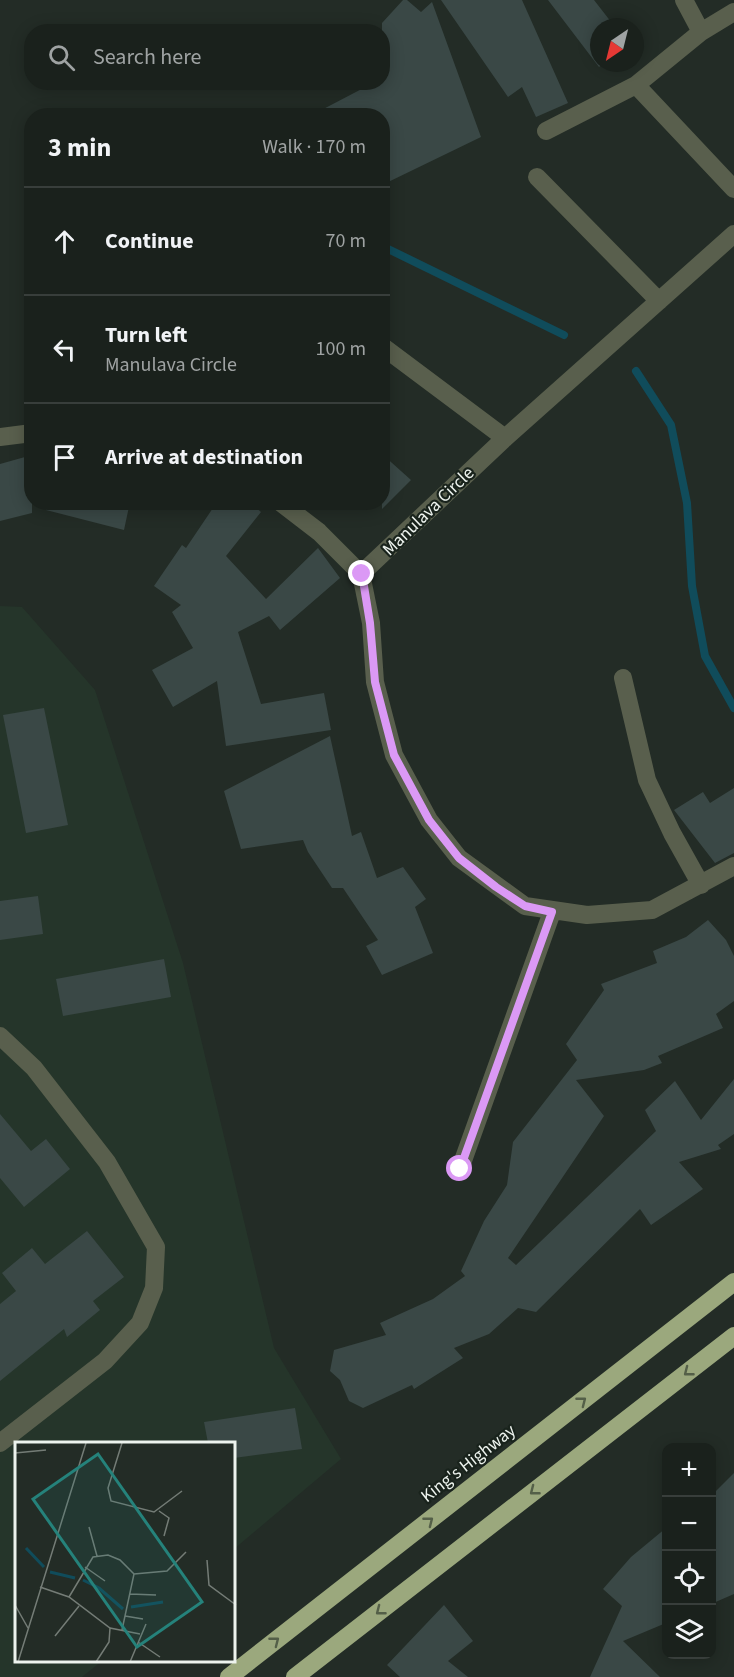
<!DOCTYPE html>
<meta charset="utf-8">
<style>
body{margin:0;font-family:"Source Sans 3",sans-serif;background:#232925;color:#f1f3f6}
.controls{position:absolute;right:18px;bottom:18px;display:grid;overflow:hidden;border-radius:12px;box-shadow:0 3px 15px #0003}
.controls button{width:54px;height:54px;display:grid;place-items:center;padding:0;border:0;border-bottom:2px solid #383e3b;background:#1a211c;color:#f1f3f6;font:30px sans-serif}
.compass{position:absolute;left:590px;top:18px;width:54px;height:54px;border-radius:50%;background:#1a211c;box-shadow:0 3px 15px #0003;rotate:215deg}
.stop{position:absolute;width:18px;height:18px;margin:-14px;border:4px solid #db99f5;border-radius:50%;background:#fff}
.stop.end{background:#db99f5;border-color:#fff;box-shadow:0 2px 6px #0008}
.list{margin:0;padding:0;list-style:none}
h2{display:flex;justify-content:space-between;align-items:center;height:78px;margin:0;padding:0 24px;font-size:26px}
h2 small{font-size:20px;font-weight:400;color:#9fa3a3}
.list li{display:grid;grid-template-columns:39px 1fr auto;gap:18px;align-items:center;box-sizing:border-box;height:108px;padding:0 24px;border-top:2px solid #383e3b}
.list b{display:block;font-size:22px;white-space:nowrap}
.list p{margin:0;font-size:20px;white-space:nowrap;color:#9fa3a3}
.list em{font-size:20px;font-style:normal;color:#9fa3a3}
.icon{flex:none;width:33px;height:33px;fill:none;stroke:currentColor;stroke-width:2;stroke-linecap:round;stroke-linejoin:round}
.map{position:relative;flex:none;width:734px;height:1677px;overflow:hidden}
.search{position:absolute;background:#1a211c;box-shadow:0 3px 15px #0003;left:24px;top:24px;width:366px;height:66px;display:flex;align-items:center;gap:15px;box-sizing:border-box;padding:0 21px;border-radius:24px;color:#9fa3a3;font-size:22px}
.panel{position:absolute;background:#1a211c;box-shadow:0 3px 15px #0003;left:24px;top:108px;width:366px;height:402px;border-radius:24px}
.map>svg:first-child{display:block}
.built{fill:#25352a}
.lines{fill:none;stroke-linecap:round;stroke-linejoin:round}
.stream{stroke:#104c5b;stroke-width:8}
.building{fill:#3a4846}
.minor{stroke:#595f4d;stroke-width:18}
.highway{stroke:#9ba87d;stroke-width:18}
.oneway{stroke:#545f48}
.route{stroke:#db99f5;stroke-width:8}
.labels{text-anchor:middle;stroke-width:4.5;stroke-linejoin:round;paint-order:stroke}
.street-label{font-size:18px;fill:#edf3ee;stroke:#19231c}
.inset-river{fill:none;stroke:#104c5b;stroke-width:3}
.inset-road{fill:none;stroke:#747c76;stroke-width:1.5}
.view{fill:#25827b;fill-opacity:0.15;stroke:#25827b;stroke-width:3}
.inset-edge{fill:none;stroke:#edf3ee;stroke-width:3}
</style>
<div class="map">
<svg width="734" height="1677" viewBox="0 0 734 1677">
<rect width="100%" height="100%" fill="#232c26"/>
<path class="built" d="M 0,606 L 22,607 L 95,690 L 183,963 L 274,1348 L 341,1459 L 234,1549 L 234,1443 L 16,1443 L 16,1660 L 102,1661 L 82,1677 L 0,1677 Z"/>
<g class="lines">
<path class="stream" d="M 382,246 L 564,335
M 636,371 L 671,425 L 687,503 L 692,586 L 705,656 L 734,708"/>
</g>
<path class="building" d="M 403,0 L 407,0 L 421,12 L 432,2 L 481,137 L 382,185 L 382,116 L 310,116 L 375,82 L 382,82 L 382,23 Z
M 441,0 L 522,0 L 568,103 L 536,117 L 522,87 L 508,97 Z
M 548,0 L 594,0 L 615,27 L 599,27 L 599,63 L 604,63 L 599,67 Z
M 382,454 L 411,480 L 382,509 Z
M 32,455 L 32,513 L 0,521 L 0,464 Z
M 47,502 L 130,502 L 124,530 L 46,510 Z
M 217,502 L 250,502 L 261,512 L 226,556 L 266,599 L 318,548 L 340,578 L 280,630 L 269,616 L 238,632 L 261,704 L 324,693 L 331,730 L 226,746 L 217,681 L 173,707 L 152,670 L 193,648 L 172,612 L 181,605 L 154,586 L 182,545 L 186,548 Z
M 44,708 L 68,825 L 26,833 L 3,715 Z
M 330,736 L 352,836 L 361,832 L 377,878 L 403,867 L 426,899 L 415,907 L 433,953 L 382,975 L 366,946 L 378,940 L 343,888 L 332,888 L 308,852 L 303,840 L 241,849 L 224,791 Z
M 734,788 L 734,853 L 715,863 L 674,810 L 703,792 L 710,803 Z
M 38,896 L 43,934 L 0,940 L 0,901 Z
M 708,920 L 726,940 L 734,956 L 734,1001 L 716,1014 L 723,1028 L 658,1056 L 662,1063 L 644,1070 L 576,1080 L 604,1116 L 508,1258 L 516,1265 L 656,1131 L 645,1110 L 675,1081 L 701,1120 L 734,1079 L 734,1134 L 718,1145 L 721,1149 L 679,1162 L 703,1189 L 651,1225 L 640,1209 L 536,1312 L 518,1308 L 489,1334 L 454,1348 L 463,1358 L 414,1389 L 412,1385 L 363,1408 L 349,1401 L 340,1380 L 330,1371 L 334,1350 L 386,1335 L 380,1323 L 433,1299 L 465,1276 L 461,1271 L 484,1221 L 507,1185 L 513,1142 L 577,1060 L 566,1044 L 604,990 L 601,984 L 657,963 L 653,951 L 686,937 Z
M 164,959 L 171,997 L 63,1016 L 56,979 Z
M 0,1114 L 31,1151 L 46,1139 L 70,1169 L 24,1207 L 0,1178 Z
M 87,1231 L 124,1277 L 93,1301 L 100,1310 L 67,1337 L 64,1329 L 0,1381 L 0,1304 L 16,1291 L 2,1273 L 32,1248 L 45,1264 Z
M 295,1408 L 302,1449 L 234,1458 L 234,1443 L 208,1443 L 204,1422 Z
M 734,1473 L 734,1594 L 711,1604 L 711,1496 Z
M 666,1528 L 666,1623 L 623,1641 L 660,1677 L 590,1677 L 622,1606 L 603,1589 L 631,1557 Z
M 444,1605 L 473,1641 L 448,1661 L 468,1677 L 400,1677 L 387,1665 Z"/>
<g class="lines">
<path class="minor" d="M 684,0 L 701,32
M 636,85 L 734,189
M 546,131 L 636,85 L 701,32 L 734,12
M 537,177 L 659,301
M 734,234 L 505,438 L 361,574 L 371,623 L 375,682 L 394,755 L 429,820 L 459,858 L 525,906 L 587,915 L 652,910 L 734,866
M 382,346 L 505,438
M 0,437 L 32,433
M 280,502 L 319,532 L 361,574
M 623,678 L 647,780 L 672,833 L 701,885
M 0,1036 L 34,1068 L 107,1162 L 156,1247 L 154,1288 L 140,1323 L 105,1361 L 0,1443
M 460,1169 L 552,912"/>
<path class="highway" d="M 229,1677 L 734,1282
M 295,1677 L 734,1336"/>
</g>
<defs><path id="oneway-chevron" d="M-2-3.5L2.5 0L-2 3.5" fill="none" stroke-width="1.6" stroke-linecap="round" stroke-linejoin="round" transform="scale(1.5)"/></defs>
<g class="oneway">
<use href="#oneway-chevron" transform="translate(688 1372) rotate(142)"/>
<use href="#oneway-chevron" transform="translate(582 1401) rotate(-38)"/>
<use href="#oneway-chevron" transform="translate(534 1491) rotate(142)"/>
<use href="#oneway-chevron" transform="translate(429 1521) rotate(-38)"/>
<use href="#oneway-chevron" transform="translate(380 1611) rotate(142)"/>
<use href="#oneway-chevron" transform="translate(275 1641) rotate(-38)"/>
</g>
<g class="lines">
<path class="route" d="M 362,574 L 370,623 L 375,682 L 394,755 L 429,820 L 459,858 L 496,887 L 525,906 L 552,912 L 460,1169"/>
</g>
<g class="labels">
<g class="street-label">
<text transform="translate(428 511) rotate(-44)" y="6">Manulava Circle</text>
<text transform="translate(468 1463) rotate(-38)" y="6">King's Highway</text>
</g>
</g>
<g transform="translate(15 1442)">
<rect width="220" height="220" fill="#232c26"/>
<path class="inset-river" d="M 11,106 L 29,125M 35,130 L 60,136M 68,138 L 84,146 L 108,167M 116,165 L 148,160"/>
<path class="inset-road" d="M 107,1 L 93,46 L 96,59 L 139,70 L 167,49M 0,11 L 31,8M 144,69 L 154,76 L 149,94M 74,85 L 82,114M 192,118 L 194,143 L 221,163M 70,125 L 90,139M 119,132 L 152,129 L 171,110M 25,145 L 54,155 L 95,186 L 125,192M 115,152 L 141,153M 54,155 L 78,115 L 93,113 L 105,118 L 119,132 L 107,188M 0,163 L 13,186M 110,174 L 128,177M 40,194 L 64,164M 123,200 L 145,215M 3,220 L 71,1M 81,220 L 94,200 L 95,186M 115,220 L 131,182"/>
<path class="view" d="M 83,12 L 187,160 L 122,205 L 18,57 Z"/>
<rect width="220" height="220" class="inset-edge"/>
</g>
</svg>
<div class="controls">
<button>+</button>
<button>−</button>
<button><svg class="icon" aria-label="locate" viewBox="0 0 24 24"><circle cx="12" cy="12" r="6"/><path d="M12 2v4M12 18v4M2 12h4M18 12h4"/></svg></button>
<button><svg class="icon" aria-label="layers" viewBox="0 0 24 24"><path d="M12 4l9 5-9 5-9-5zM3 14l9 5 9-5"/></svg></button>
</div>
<svg class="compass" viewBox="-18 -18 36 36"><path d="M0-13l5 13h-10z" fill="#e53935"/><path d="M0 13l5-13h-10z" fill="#9fa3a3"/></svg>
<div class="stop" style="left:460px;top:1169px"></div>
<div class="stop end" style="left:362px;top:574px"></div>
<div class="search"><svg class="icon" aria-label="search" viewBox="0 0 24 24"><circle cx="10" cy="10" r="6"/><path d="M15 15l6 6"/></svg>Search here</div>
<section class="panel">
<h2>3 min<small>Walk · 170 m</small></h2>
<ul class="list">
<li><svg class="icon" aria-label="ahead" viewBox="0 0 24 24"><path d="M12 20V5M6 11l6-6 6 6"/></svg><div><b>Continue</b></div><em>70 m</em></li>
<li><svg class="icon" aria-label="left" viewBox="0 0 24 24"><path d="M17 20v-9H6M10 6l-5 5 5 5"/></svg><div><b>Turn left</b><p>Manulava Circle</p></div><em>100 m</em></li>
<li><svg class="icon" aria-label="arrive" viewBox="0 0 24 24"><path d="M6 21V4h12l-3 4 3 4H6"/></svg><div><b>Arrive at destination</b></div></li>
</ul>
</section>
</div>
